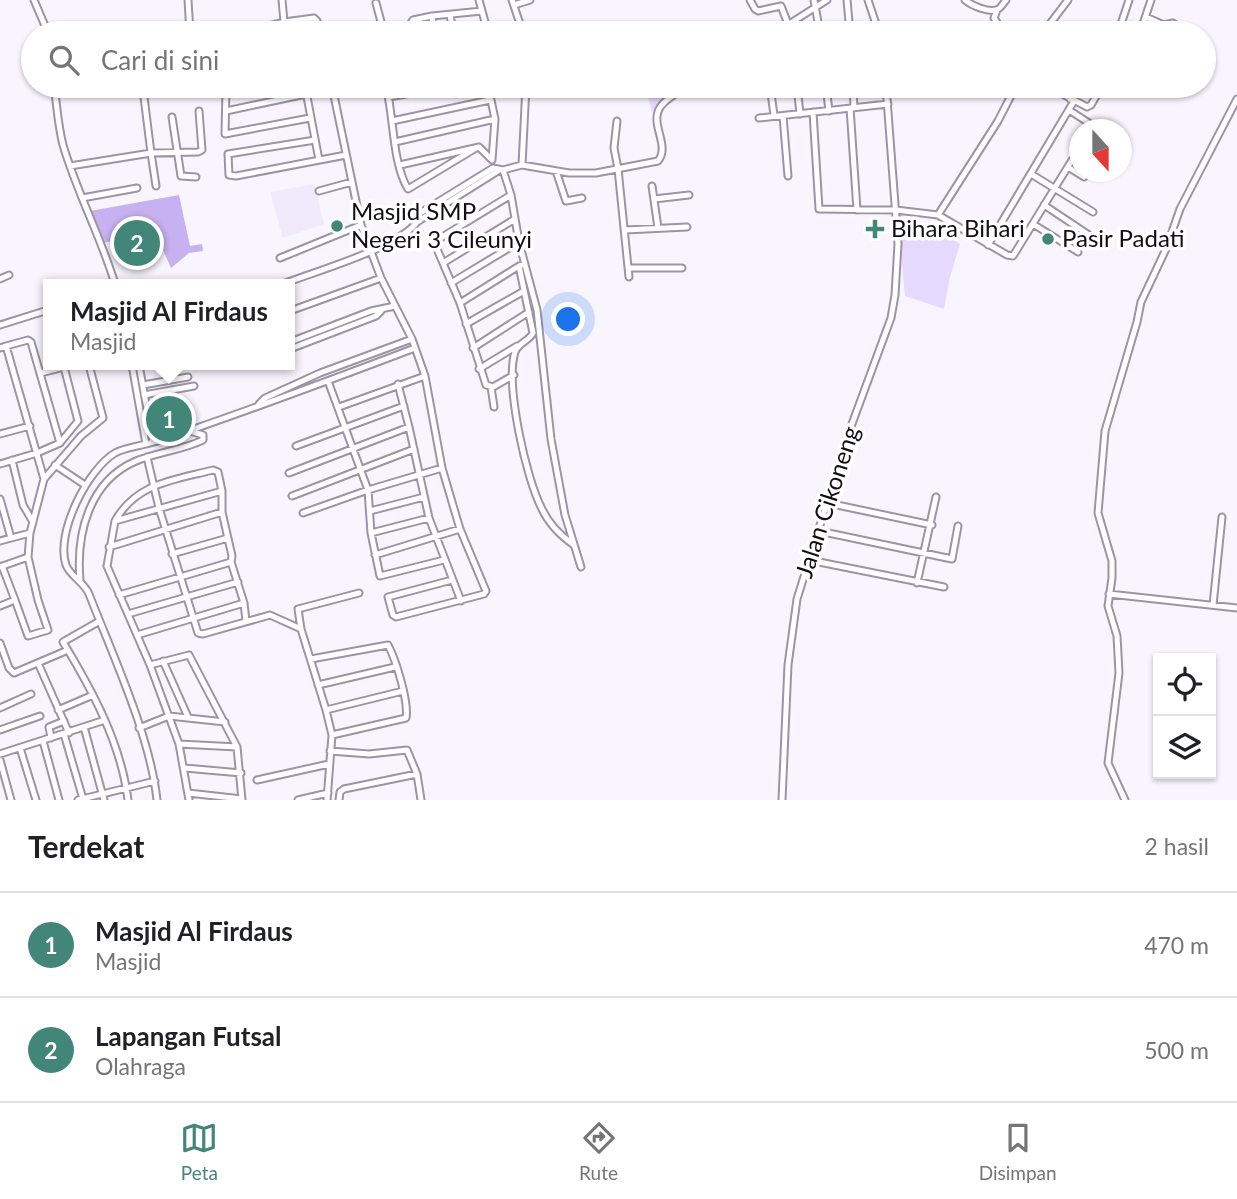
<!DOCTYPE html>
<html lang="id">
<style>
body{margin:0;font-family:Lato,sans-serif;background:#f6f6f6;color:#202124}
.controls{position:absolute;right:21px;bottom:21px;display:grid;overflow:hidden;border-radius:0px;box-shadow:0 2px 5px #0004}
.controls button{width:63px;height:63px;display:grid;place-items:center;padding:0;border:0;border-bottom:2px solid #e0e0e0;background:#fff;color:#202124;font:35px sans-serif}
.compass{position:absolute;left:1069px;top:119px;width:63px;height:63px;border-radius:50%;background:#fff;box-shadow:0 2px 5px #0004;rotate:159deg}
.you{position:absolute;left:569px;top:320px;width:24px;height:24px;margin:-18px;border:5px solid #fff;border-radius:50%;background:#1a73e8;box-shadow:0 0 0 10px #1a73e833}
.badge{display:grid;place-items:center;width:46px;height:46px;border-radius:50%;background:#42867a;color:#fff;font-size:23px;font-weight:700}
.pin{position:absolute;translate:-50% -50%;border:4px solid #fff;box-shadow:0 2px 7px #0006}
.popup{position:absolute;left:43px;top:279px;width:252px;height:91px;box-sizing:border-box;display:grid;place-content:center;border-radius:0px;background:#fff;filter:drop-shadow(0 2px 5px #0005);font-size:23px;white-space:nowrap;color:#757577}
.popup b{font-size:26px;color:#202124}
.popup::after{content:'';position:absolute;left:50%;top:100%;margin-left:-14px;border:14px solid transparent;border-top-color:#fff}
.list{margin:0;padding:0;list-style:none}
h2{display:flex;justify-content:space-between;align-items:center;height:91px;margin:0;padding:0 28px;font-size:30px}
h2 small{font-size:23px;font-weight:400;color:#757577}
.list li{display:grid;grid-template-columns:46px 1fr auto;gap:21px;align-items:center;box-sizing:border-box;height:105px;padding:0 28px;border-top:2px solid #e0e0e0}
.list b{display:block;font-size:26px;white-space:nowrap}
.list p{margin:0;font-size:23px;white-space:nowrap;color:#757577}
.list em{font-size:23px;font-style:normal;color:#757577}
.icon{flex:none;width:38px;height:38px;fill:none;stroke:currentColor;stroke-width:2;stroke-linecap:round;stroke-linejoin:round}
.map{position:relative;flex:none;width:1237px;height:800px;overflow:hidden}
.search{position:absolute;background:#fff;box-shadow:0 2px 5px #0004;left:21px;right:21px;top:21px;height:77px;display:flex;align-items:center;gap:18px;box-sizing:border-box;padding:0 24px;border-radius:38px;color:#757577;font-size:26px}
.sheet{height:301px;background:#fff}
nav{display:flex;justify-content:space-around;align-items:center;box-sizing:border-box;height:98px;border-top:2px solid #e0e0e0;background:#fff;font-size:19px;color:#757577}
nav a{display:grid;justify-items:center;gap:4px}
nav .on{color:#42867a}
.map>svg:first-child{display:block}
.built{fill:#f0eafb}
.green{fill:#e5d9fd}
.forest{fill:#c8b1f0}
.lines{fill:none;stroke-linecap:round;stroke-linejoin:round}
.minor-casing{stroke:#9b94a8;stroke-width:9}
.minor{stroke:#fff;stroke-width:5}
.poi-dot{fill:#42867a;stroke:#fff;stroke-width:2.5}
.labels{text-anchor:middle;stroke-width:7;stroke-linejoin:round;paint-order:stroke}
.poi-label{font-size:24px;fill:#100d14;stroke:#fff;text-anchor:start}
.street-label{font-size:24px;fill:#100d14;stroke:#fff}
</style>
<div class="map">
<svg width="1237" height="800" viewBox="0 0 1237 800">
<rect width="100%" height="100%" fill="#f8f5fe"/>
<path class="built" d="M 314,184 L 324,224 L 283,238 L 270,192 Z"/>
<path class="green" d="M 645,86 L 684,86 L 661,101 L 652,112 Z
M 898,221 C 922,222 939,231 960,244 L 950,277 L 944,309 L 905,296 Z
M 150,233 L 152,247 L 125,253 L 121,240 Z"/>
<path class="forest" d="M 179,195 L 190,246 L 202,244 L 203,251 L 189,253 L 171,268 L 155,232 L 103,243 L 90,211 Z"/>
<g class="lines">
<defs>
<path id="minor" d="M 34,0 L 48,33
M 188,0 L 190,33
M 282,0 L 284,22
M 479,0 L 482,11
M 512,0 L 523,33
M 750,0 L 755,9 L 758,11 L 781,6 L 788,24
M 814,0 L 820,33
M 847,0 L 850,33
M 868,0 L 879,33
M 965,0 C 971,5 990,14 998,9 C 1000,9 1005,1 1006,0
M 376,3 L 384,33
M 514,5 L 530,0
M 997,10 L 994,18 L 998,24 L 1015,33
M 450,15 L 453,31
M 1146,17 L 1164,25 L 1173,23 L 1186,33
M 239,33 L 284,22 L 314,18 L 317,21 L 320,33
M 412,33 L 411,23 L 413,20 L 432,16
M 434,33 L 432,16 L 482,11 L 488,33
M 775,33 L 827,0
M 1043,33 L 1068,0
M 1118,33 L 1129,0
M 1140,33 L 1151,0
M 1204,46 L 1205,47
M 54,86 C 57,106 58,126 63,145 C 77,193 101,237 115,284
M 238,86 L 226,88 L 225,134 L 310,118
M 305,86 L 319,160
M 332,86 L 361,225
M 386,86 C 394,116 392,163 408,189 L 476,148
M 488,86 L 495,119 L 492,160
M 770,86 L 774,115
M 797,86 L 800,114
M 826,86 L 829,111
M 853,86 L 854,108
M 507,87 L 507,86
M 1055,90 L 1087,107 L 1091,105 L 1102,86
M 389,97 L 450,86
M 1070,99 L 1078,86
M 850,108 L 857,210
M 1069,110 L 1089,123 L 1089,130
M 226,111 L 306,94
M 813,112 L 819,209 L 896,210 L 938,215 L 998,121 L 1016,86
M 783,116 L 788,176
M 172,117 L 181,176 L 196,177
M 759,118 L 888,104
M 392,121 L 490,100
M 617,121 L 614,148 L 618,169 L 629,277
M 315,140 L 228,154 L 229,175 L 236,176 L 346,155
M 395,142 L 495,119
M 400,165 L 479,147 L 492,160
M 522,165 L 526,86
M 70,166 L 151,153 L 144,97
M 1068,167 L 1084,177
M 503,170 L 511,195 L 519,242 L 537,310 L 551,439 L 565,515 L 581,567
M 556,171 L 566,201 L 582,198
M 1031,174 L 1093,212
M 156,186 L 151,153 L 198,152 L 202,150 L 199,111
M 652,186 L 658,228
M 319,191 L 352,182
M 511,195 L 434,242 L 460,303 L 486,385 L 493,387 L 514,375
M 82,198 L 137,188
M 654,199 L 689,195
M 1044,205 L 1098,241
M 938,215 L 1007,255 L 1013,256 L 1080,147
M 417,222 L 415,218 L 417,215 L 493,168 L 503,170 L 522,165 L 569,173 L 596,173 L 658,161 C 671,145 648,123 661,106 C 667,98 679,92 688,86
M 1033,224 L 1078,252
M 625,230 L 687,227
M 988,245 L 1074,101
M 280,258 L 361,225 L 381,278 L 412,339 L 425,376 L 442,468 L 460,529 L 486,591 L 484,594 L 396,617 L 393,615 L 388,597 L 452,580
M 443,263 L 515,219
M 525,264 L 519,266 L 533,333 C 529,341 518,343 515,352 C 505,384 526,479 542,509 C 549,524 561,536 574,545
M 628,268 L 682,268
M 0,279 L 9,275
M 451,283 L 519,242
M 283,284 C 316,271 398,248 417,222 L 498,171
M 460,303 L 519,266
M 290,311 L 381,278
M 466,324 L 524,291
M 0,325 L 48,310
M 290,342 L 371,311 L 395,306
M 0,348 L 6,346 L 44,479
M 473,348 L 529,312
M 290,349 L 376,316 L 381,311
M 132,365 L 146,444
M 139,365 L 153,442
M 479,369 L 517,346
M 41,373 L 64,367 L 78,421 L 60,443
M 328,381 L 368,490 L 371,533 L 380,576 L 444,560
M 398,384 L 409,427 L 429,518 L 461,601
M 143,385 L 188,377
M 491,387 L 494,407
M 144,395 L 194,386
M 259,404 L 265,398 L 320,373 L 412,339
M 339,407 L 425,376
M 0,434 L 30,426
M 296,446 L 404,406
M 147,457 L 159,508 L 198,633 L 203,634 L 270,615 L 301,629 L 326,710 L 332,735 L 327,800
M 12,460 L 23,505 L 33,522
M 0,464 L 37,453 L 60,443 L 31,342 L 28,340 L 6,346
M 55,465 L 85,485
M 213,470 L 218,472 L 222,491 L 115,521 C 136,483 174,480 213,470 Z
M 289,473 L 409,427
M 222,491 L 222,512 L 232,556 L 231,562 L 244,603 L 246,621
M 292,496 L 414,449
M 0,499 L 11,538
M 829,500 L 837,505 L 932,525
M 370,511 L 424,497
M 303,513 L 368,490 L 442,468
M 115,521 L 107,566 L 150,665 L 189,655 L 237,747 L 242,800
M 819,531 L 952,559 L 958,526
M 371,533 L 429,518
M 0,541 L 30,533
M 109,547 L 222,512
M 172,554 L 228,538
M 375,555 L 460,529
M 28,557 L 30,533 L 44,479 L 81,436 L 103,418 L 89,365
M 809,560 L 944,587
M 0,567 L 28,557 L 38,600 L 48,630 L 28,636 L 15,600
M 80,580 C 76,534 89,481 136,461 C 158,452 183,450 203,440 L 203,435 L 190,431
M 917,583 L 936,497
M 1109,594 L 1237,608
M 119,595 L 231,562
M 1213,605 L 1222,517
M 0,606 L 15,600 L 2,566
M 128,614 L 238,582
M 98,622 L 63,642 C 92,690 121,743 128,800
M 301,629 L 298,609 L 359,593
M 137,635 L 244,603
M 0,643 L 9,668 L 14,673 L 68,650
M 311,659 L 388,645 C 396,660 409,702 406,718 L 332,735
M 163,661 L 188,717
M 38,663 L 69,733
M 150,665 L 179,744 L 189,800
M 318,685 L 395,667
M 0,708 L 31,694
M 58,710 L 93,695
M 326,710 L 403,691
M 84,727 L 104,800
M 139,728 L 169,716 L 225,722
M 0,730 L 40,716
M 64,734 L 83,799
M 51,738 L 49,727 L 64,721
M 43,741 L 59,800
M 179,744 L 237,747
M 20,748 L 36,800
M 330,751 L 369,754 L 407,750 L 417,774 L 421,800
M 0,754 L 105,720
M 0,760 L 11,800
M 185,768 L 241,773
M 257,780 L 329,764
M 188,793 L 242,799
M 78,800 L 155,781
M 157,800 C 150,735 113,656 89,594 C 84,582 70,576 66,565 C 55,533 88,469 115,453 C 124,448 135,447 146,444 C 161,440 177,436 191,430 C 266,404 341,376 415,348
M 298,800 L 328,793
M 339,800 L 340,792 L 344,789 L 417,774
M 782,800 L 788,665 L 797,599 L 849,432 L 891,318 L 895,295 L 898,244 L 886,86
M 1125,800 L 1108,763 L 1119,673 L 1117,636 L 1108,606 L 1112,578 L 1112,561 L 1098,513 L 1105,431 L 1137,322 L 1141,302 L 1166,249 L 1180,209 L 1237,99"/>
</defs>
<use href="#minor" class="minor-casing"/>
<use href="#minor" class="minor"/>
</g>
<g class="poi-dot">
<circle cx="337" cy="226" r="7"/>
<path d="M871.5 218.5h7v7h7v7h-7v7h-7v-7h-7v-7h7z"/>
<circle cx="1048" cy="239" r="7"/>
</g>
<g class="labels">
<g class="poi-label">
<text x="351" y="220">Masjid SMP<tspan x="351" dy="28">Negeri 3 Cileunyi</tspan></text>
<text x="891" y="237">Bihara Bihari</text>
<text x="1062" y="247">Pasir Padati</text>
</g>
<g class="street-label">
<text transform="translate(828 502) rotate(-72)" y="8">Jalan Cikoneng</text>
</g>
</g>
</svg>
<div class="controls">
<button><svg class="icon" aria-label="locate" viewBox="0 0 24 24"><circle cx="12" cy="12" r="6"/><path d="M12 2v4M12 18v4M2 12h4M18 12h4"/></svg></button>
<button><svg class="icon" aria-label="layers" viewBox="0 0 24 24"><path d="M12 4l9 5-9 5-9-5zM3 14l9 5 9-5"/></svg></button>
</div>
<svg class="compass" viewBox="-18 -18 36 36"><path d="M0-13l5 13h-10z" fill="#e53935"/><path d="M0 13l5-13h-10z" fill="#757577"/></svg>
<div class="you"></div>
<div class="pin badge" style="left:169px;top:419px">1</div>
<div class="popup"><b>Masjid Al Firdaus</b>Masjid</div>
<div class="pin badge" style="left:137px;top:243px">2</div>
<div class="search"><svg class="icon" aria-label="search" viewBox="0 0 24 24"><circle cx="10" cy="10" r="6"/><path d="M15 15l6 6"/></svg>Cari di sini</div>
</div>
<section class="sheet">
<h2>Terdekat<small>2 hasil</small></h2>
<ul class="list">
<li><span class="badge">1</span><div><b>Masjid Al Firdaus</b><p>Masjid</p></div><em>470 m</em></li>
<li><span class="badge">2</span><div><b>Lapangan Futsal</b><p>Olahraga</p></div><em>500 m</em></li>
</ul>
</section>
<nav>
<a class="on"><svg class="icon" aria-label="map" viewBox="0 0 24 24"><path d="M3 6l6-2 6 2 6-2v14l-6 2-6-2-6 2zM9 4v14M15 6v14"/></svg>Peta</a>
<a><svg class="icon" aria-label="directions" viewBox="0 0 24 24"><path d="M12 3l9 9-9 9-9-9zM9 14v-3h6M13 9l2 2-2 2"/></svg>Rute</a>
<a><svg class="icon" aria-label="saved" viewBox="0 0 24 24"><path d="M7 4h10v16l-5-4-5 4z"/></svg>Disimpan</a>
</nav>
